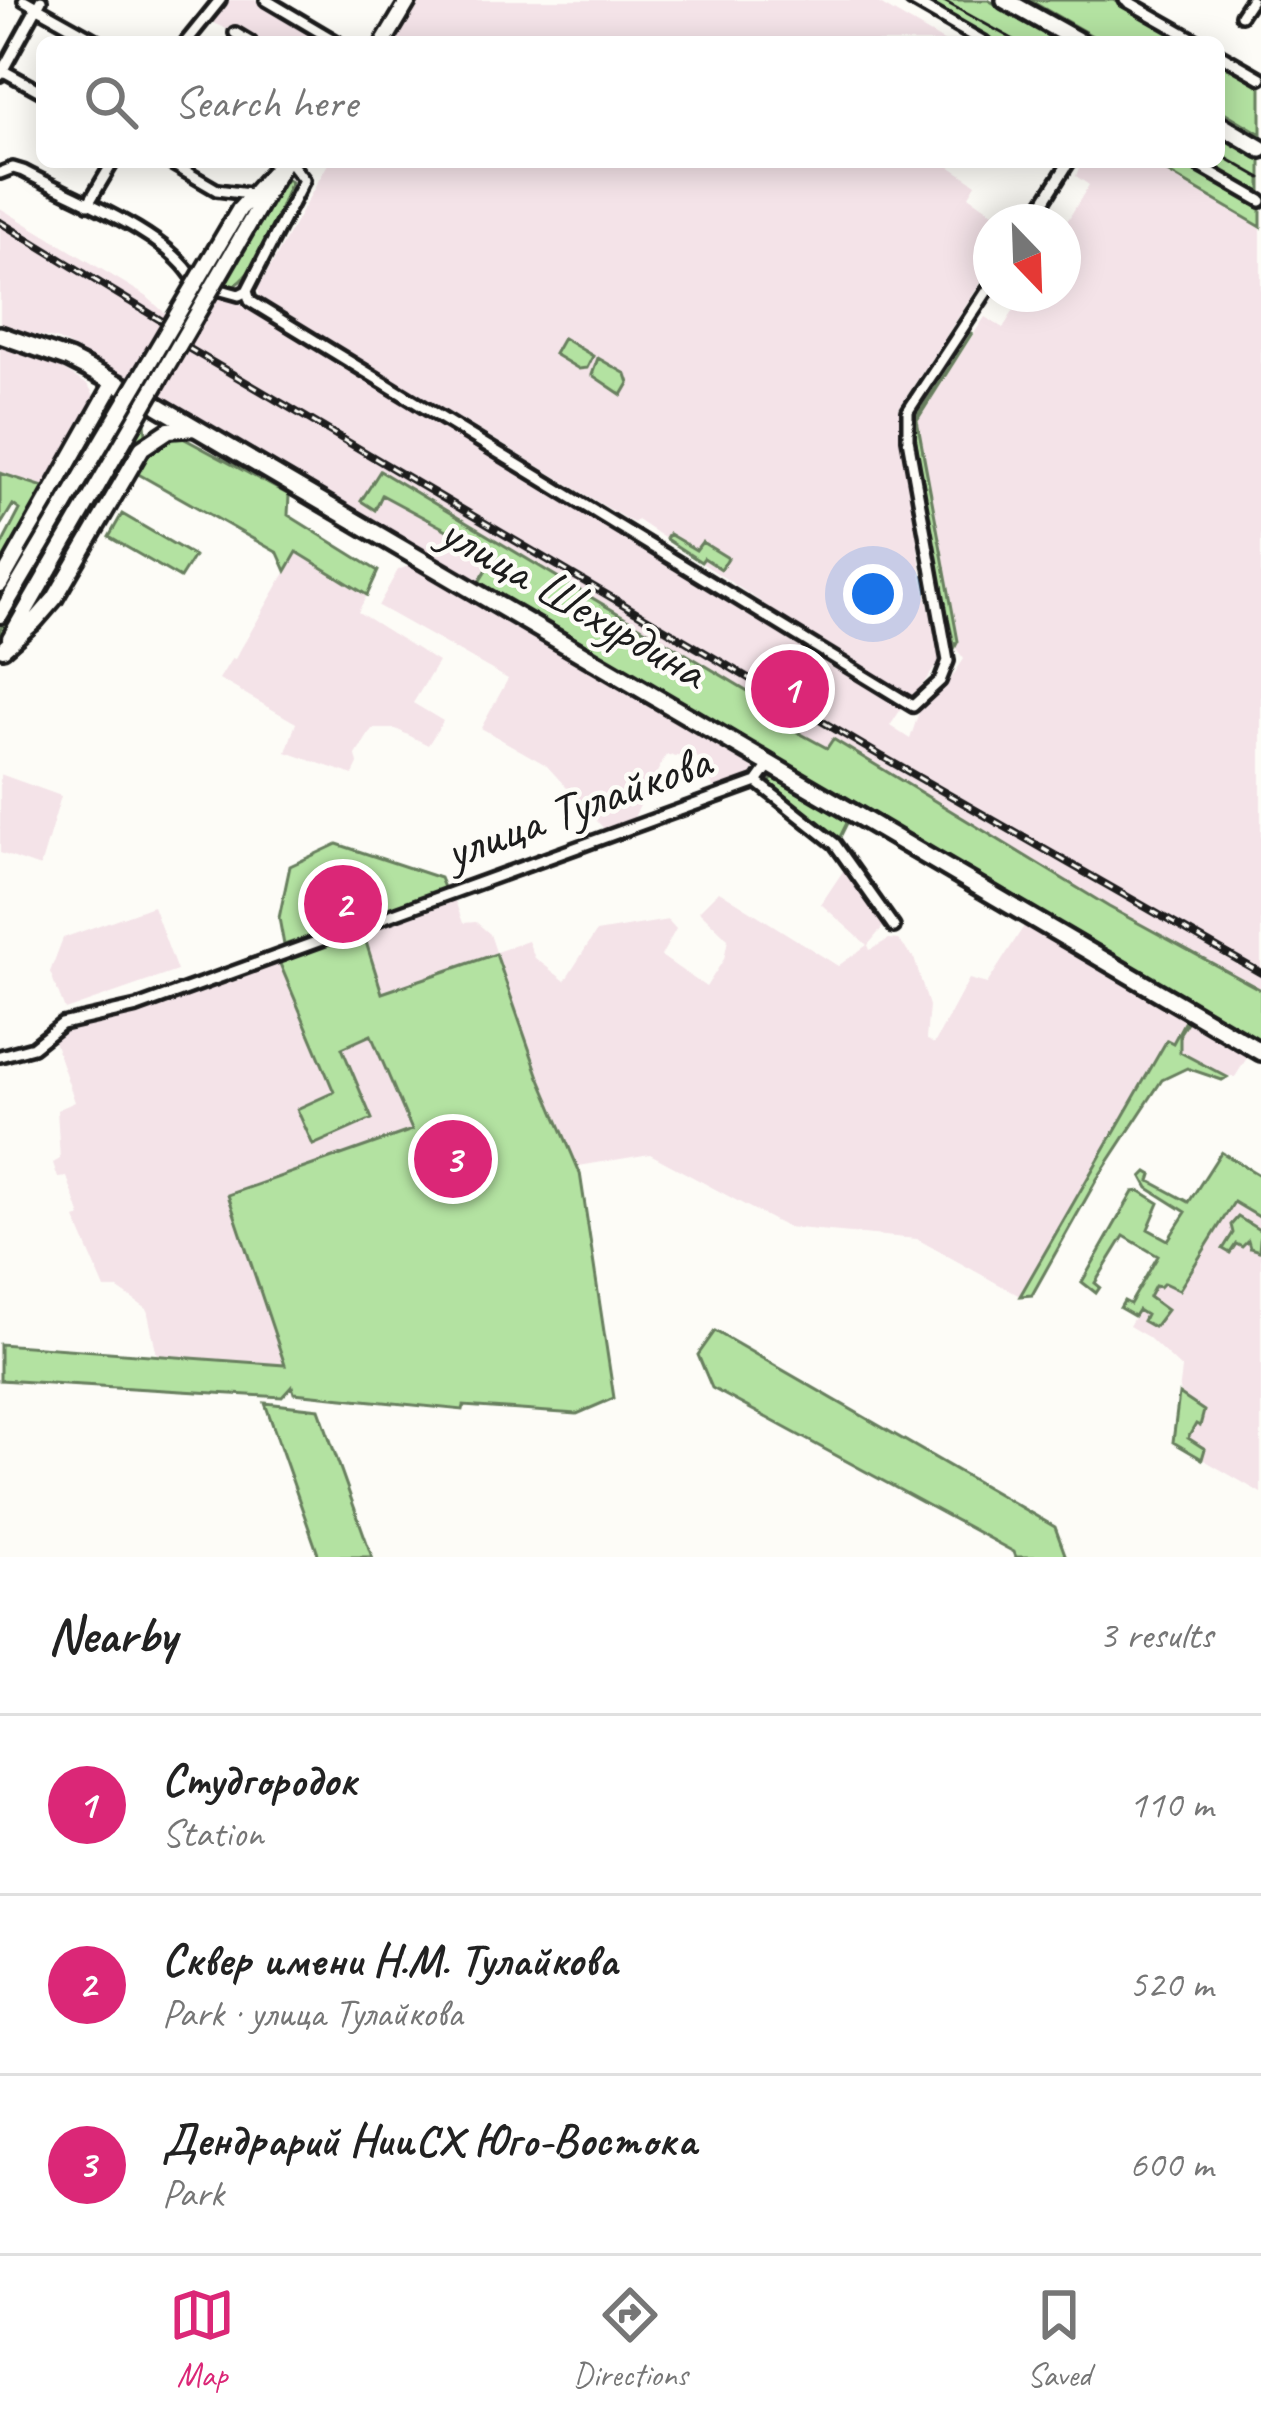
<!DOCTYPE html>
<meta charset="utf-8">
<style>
body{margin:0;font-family:Caveat,sans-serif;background:#f6f6f6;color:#222}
.compass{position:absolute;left:973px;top:204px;width:108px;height:108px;border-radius:50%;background:#fff;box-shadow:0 6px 30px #0003;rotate:157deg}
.you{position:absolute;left:873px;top:594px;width:42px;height:42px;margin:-30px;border:9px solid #fff;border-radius:50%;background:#1a73e8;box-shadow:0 0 0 18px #1a73e833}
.badge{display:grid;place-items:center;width:78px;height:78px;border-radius:50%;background:#db2777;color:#fff;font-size:39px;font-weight:700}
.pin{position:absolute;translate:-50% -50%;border:6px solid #fff;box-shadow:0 3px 12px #0006}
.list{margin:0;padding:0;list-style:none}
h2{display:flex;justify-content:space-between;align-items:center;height:156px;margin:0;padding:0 48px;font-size:51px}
h2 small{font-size:39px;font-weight:400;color:#767676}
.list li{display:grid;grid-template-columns:78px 1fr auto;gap:36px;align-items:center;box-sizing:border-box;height:180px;padding:0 48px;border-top:3px solid #e0e0e0}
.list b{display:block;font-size:45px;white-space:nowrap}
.list p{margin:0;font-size:39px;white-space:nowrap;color:#767676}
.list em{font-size:39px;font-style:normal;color:#767676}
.icon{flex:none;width:66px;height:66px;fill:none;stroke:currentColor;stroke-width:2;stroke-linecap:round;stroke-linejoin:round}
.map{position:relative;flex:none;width:1261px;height:1557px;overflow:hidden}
.search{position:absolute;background:#fff;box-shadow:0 6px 30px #0003;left:36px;right:36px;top:36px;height:132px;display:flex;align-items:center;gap:30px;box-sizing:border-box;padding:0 42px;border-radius:18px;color:#767676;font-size:45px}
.sheet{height:696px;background:#fff}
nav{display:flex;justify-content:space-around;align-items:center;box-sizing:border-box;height:168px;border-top:3px solid #e0e0e0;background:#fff;font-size:33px;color:#767676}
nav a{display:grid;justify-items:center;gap:6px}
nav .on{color:#db2777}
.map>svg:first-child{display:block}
.built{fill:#f4e3e8}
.green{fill:#b3e2a1;stroke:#687f5e;stroke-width:3}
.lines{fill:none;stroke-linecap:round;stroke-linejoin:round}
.minor-casing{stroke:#1c1c1c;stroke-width:18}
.secondary-casing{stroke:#1c1c1c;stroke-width:22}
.primary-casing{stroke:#1c1c1c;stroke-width:24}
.minor{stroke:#fdfcf7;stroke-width:9}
.secondary{stroke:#fdfcf7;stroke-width:14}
.primary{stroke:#fdfcf7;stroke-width:15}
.tram{stroke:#1c1c1c;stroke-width:3}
.rail-casing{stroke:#1c1c1c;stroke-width:8}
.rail{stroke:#fdfcf7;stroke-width:3;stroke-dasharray:9;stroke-linecap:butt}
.secondary-bridge-casing{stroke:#1c1c1c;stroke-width:22;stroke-linecap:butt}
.secondary-bridge{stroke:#fdfcf7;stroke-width:14}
.labels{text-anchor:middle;stroke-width:9;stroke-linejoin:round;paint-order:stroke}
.street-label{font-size:51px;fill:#1c1c1c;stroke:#fdfcf7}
</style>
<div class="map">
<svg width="1261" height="1557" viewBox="0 0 1261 1557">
<rect width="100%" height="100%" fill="#fdfcf7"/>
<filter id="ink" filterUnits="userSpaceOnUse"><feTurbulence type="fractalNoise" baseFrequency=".00833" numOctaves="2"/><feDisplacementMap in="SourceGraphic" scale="24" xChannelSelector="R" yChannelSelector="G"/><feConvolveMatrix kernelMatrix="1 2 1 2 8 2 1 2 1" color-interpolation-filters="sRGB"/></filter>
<g filter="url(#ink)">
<path class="built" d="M 225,0 L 258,0 L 334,42 L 253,42 L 210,21 Z
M 417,0 L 873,0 L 945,42 L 392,42 Z
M 329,162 L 943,162 L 976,184 L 969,196 L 1006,222 L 991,222 L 991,267 L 899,408 L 922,577 L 941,660 L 910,701 L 637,520 L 634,523 L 626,519 L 260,298 L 258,289 Z
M 1081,162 L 1150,162 L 1261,227 L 1261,990 L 1109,907 L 834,739 L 827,749 L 789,727 L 793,717 L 380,471 L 361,502 L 382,494 L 496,556 L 479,582 L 160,395 L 218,296 L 242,305 L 905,703 L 890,726 L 910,739 L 920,709 L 939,686 L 946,686 L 964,659 L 955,647 L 958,641 L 917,419 L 985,317 L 1003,328 L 1024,294 L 1063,294 L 1063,228 L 1089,185 L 1076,176 Z
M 0,208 L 146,296 L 166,314 L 130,377 L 58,340 L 0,326 Z
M 0,345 L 59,367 L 88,385 L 96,398 L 96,406 L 50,489 L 0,473 Z
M 297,552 L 367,595 L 358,612 L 438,662 L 413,703 L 443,721 L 428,745 L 396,729 L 372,729 L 356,755 L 358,764 L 353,775 L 286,752 L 296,723 L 219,679 L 232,658 L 235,659 Z
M 411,565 L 750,763 L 754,766 L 755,776 L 715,792 L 701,758 L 666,755 L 631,823 L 607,832 L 546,765 L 481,728 L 508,679 L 378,606 L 398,570 Z
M 0,774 L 61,796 L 40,867 L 0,853 Z
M 847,865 L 882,912 L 883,927 L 868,945 L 870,950 L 889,939 L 898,940 L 914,958 L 929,1006 L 926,1039 L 934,1044 L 969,979 L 987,984 L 1026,923 L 1187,1017 L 1172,1044 L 1166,1041 L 1020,1296 L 917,1239 L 786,1227 L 650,1154 L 573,1167 L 418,1123 L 288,1366 L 157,1356 L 147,1309 L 118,1289 L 105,1289 L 75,1219 L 81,1217 L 67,1177 L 58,1178 L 53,1163 L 60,1159 L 57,1110 L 75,1102 L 52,1035 L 58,1030 L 149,1006 L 453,895 L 463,923 L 476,922 L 490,934 L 496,952 L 528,941 L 535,958 L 565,981 L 596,932 L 668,920 L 676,929 L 661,956 L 706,987 L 724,959 L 728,939 L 699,911 L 719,891 L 838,966 L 867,945 L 821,904 Z
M 153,906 L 177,971 L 65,1010 L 50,972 L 63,938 Z
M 1189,1019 L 1250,1053 L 1235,1077 L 1227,1077 L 1180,1052 L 1180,1033 Z
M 1226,1195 L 1261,1216 L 1261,1493 L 1173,1442 L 1182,1369 L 1148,1337 L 1129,1326 L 1164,1266 Z"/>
<path class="green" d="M 917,0 L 988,0 L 1062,42 L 990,42 Z
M 1029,0 L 1114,0 L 1186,42 L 1103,42 Z
M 1219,61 L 1261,85 L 1261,134 L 1219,109 Z
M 1219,135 L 1261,160 L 1261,196 L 1202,162 L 1219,162 Z
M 1150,162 L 1183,162 L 1261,206 L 1261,227 Z
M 286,179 L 291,182 C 276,213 264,268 232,287 L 225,285 Z
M 224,250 L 226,251 L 0,645 L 0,629 L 210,267 Z
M 972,333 L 917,420 L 958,641 L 955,647 L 934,562 L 913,422 Z
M 563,338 L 593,356 L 587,368 L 579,369 L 554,354 Z
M 598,358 L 626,374 L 629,383 L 622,395 L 592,375 Z
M 115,404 L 0,605 L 0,594 L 107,407 Z
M 145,423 L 146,434 L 53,596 L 34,615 Z
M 172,436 L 181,437 L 289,495 L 288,515 L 378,571 L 367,595 L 297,552 L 286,571 L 278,553 L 133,471 L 144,451 Z
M 380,471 L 793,718 L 790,728 L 827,748 L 833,739 L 1109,907 L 1261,990 L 1261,1042 L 479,582 L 495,556 L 382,495 L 375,510 L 361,501 Z
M 0,473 L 50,489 L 0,576 L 0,548 L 20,510 L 13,505 L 0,526 Z
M 122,514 L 194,556 L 180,578 L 109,537 Z
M 669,534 L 696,550 L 702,542 L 728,558 L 721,569 L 704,558 L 701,562 L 666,539 Z
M 772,779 L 778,779 L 849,819 L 837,843 L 800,817 L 767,787 Z
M 337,844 L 440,878 L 445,890 L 284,945 L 279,918 L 290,866 Z
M 361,926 L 382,993 L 496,954 L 539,1077 L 580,1173 L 614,1398 L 577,1414 L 464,1406 L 463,1410 L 294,1393 L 292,1386 L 282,1397 L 0,1380 L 0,1344 L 285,1365 L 228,1195 L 412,1130 L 371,1035 L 342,1048 L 372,1119 L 313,1145 L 297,1109 L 334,1092 L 278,959 Z
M 1187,1017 L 1189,1019 L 1180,1033 L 1180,1052 L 1227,1077 L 1222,1080 L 1187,1068 L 1162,1080 L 1097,1179 L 1032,1295 L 1020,1296 L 1167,1040 L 1173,1043 Z
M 1221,1152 L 1261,1176 L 1261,1218 L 1234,1202 L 1179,1290 L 1164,1283 L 1160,1287 L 1155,1286 L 1149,1297 L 1167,1310 L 1154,1327 L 1143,1321 L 1146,1315 L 1138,1310 L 1134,1316 L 1120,1308 L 1124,1301 L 1130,1304 L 1158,1256 L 1124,1236 L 1095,1283 L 1100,1287 L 1096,1293 L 1082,1282 L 1133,1192 L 1140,1191 L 1159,1203 L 1148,1229 L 1168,1240 L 1186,1212 L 1148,1188 L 1142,1177 L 1147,1172 L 1152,1175 L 1150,1181 L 1189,1202 Z
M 1238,1217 L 1261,1231 L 1259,1251 L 1250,1248 L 1248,1241 L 1242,1247 L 1236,1244 L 1230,1253 L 1223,1249 L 1233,1233 L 1231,1225 Z
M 715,1331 L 1055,1527 L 1066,1557 L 1016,1557 L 1014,1552 L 712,1388 L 698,1355 Z
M 1179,1394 L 1204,1411 L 1200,1426 L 1196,1424 L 1188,1438 L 1205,1449 L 1202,1459 L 1173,1442 Z
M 265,1403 L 319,1409 L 372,1557 L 319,1557 Z"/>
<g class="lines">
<defs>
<path id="minor" d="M 24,0 L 99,42
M 266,0 L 337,42
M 911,0 L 984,42
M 1125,0 L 1199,42
M 1241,15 L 1251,0
M 235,33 L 250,42
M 186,42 L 220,0
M 1219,54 L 1261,78
M 0,69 L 42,92
M 0,75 L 41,0
M 169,162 L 217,190 L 249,194
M 290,162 L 304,180 L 247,291 L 250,301 L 913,706 L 940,681 L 948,661 L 908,439 L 908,411 L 991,285
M 1193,162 L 1261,201
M 0,173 L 13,168 L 23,171 C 73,198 160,229 191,275
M 88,204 L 113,162
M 1031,222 L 1069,162
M 221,290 L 239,295 L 247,291
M 757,782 L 835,844 L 894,927
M 0,1056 L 33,1047 L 62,1024 L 137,1007 L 757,782 L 770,764"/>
<path id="secondary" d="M 384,42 L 409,0
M 239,210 L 282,162
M 253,217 L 283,164
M 0,584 L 114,382
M 0,615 L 33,559
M 10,638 L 50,568
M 3,649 L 35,621 L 55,598 L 142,448 L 169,430 L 196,428"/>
<path id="primary" d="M 1005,0 L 1080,42
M 1219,124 L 1261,149
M 0,335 L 69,359 L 124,387
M 155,404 L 1261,1052"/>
</defs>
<use href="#minor" class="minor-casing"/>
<use href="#secondary" class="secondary-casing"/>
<use href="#primary" class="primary-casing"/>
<use href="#minor" class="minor"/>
<use href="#secondary" class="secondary"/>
<use href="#primary" class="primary"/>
<path class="tram" d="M 942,0 L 1018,42
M 1219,154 L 1261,178"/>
<defs>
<path id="rail" d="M 0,222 L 162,321
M 188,348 L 874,752 L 1261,973"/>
</defs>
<use href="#rail" class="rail-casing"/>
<use href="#rail" class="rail"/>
<defs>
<path id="secondary-bridge" d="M 33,559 L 239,210
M 50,568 L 253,217"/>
</defs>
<use href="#secondary-bridge" class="secondary-bridge-casing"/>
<use href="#secondary-bridge" class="secondary-bridge"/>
</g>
</g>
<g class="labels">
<g class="street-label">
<text transform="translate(574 600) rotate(30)" y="18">улица Шехурдина</text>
<text transform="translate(577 805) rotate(-20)" y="18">улица Тулайкова</text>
</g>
</g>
</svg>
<svg class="compass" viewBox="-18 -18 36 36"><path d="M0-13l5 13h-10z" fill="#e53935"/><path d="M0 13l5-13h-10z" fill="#767676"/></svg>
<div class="you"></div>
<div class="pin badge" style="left:790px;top:689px">1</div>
<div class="pin badge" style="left:343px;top:904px">2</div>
<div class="pin badge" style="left:453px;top:1159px">3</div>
<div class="search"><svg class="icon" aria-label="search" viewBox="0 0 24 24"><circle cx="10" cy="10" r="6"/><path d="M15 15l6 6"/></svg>Search here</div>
</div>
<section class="sheet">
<h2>Nearby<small>3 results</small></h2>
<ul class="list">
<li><span class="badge">1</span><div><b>Студгородок</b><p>Station</p></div><em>110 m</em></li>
<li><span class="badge">2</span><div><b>Сквер имени Н.М. Тулайкова</b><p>Park · улица Тулайкова</p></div><em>520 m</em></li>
<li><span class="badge">3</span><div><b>Дендрарий НииСХ Юго-Востока</b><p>Park</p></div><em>600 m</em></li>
</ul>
</section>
<nav>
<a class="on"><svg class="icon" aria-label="map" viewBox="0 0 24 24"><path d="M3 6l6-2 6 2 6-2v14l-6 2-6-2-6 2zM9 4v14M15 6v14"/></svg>Map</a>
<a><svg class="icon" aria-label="directions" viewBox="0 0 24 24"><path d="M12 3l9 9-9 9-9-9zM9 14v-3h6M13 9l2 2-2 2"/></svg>Directions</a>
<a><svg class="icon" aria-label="saved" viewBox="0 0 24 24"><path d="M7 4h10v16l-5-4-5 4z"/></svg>Saved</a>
</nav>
